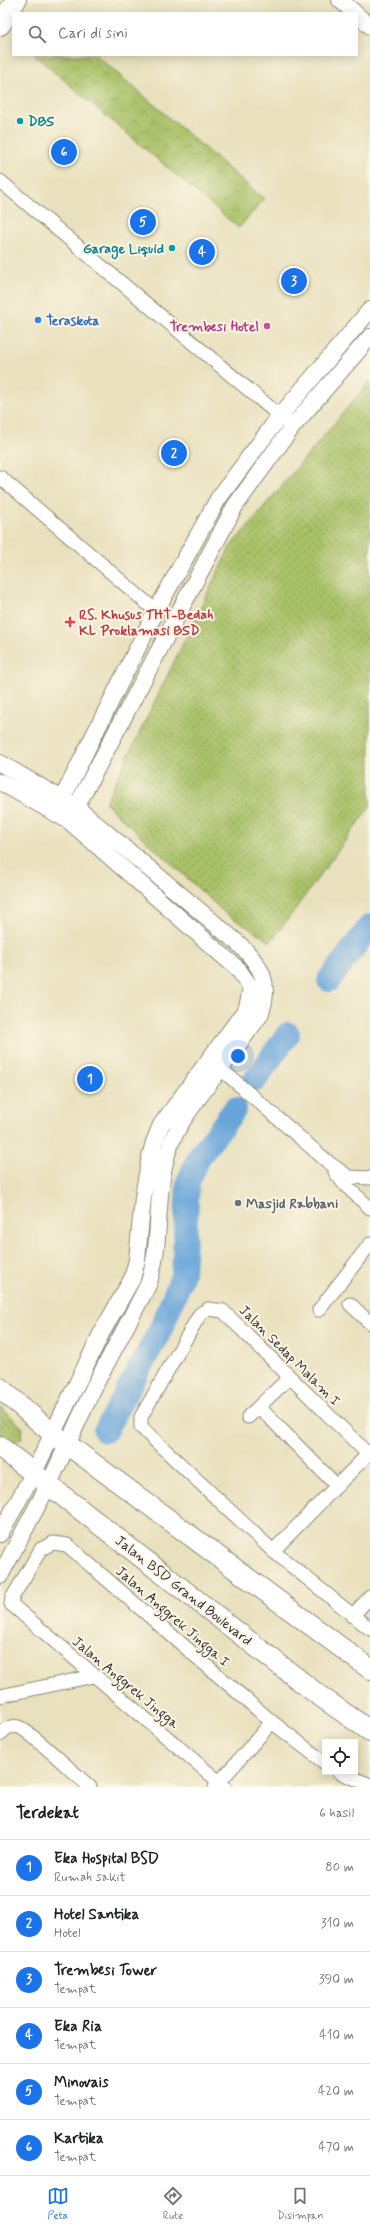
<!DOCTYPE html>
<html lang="id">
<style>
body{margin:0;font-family:Mynerve,sans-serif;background:#f6f6f6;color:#202124}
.controls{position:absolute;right:12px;bottom:12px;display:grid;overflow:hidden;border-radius:0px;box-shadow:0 2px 10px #0003}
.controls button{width:36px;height:36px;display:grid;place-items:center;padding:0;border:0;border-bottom:1px solid #e0e0e0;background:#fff;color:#202124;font:20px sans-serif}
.you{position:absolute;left:238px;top:1056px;width:14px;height:14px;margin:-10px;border:3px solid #fff;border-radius:50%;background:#1a73e8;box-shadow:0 0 0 6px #1a73e833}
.badge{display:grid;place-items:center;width:26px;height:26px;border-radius:50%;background:#1a73e8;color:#fff;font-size:13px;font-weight:700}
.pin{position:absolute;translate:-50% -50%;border:2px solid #fff;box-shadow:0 1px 4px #0006}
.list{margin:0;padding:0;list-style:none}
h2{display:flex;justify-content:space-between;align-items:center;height:52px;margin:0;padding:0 16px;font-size:17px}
h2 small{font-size:13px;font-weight:400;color:#757577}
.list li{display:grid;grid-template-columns:26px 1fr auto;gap:12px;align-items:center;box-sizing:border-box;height:56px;padding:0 16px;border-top:1px solid #e0e0e0}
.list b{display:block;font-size:15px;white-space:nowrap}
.list p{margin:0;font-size:13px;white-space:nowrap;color:#757577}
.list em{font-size:13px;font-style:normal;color:#757577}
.icon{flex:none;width:22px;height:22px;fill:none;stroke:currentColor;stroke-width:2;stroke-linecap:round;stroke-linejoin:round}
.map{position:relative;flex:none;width:370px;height:1787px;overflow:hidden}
.search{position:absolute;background:#fff;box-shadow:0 2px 10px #0003;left:12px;right:12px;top:12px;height:44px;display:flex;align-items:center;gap:10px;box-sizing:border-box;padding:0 14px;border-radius:0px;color:#757577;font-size:15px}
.sheet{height:388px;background:#fff}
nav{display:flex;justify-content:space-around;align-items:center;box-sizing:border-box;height:56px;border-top:1px solid #e0e0e0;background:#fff;font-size:11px;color:#757577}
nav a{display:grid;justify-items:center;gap:2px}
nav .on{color:#1a73e8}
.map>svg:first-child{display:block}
.grass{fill:url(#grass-dots);stroke:#6a7649}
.park{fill:url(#park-crowns);stroke:#6a7649}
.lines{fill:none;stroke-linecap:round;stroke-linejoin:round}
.river{stroke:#69a5da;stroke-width:24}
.minor-casing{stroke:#8a8674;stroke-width:15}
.tertiary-casing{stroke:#8a8674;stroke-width:18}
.primary-casing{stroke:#8a8674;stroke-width:22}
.minor{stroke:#fff;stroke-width:13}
.tertiary{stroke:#fff;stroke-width:16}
.primary{stroke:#fff;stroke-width:20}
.culture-dot{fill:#0f9aa8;stroke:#fcf5e5;stroke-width:1.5}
.shop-dot{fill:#3f7fe0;stroke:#fcf5e5;stroke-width:1.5}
.hotel-dot{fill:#d1479c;stroke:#fcf5e5;stroke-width:1.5}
.health-dot{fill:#e0444e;stroke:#fcf5e5;stroke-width:1.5}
.worship-dot{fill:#6b7280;stroke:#fcf5e5;stroke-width:1.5}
.labels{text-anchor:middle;stroke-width:4;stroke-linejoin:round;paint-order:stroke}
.culture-label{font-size:14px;font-weight:bold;fill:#0d838f;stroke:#fcf5e5;text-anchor:start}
.shop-label{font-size:14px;font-weight:bold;fill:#366cbe;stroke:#fcf5e5;text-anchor:start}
.hotel-label{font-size:14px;font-weight:bold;fill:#b23c85;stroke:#fcf5e5;text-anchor:end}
.health-label{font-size:14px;font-weight:bold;fill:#be3a42;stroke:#fcf5e5;text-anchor:start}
.worship-label{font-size:14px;font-weight:bold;fill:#5b616d;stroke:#fcf5e5;text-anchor:start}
.street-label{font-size:14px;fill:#2b2b2b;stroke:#fcf5e5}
</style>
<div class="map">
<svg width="370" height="1787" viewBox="0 0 370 1787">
<defs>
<pattern id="grass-dots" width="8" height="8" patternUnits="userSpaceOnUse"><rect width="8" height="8" fill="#a9c167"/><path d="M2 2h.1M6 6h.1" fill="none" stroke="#8a9d55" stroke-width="1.8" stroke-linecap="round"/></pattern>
<pattern id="park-crowns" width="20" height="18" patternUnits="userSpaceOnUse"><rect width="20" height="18" fill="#a9c167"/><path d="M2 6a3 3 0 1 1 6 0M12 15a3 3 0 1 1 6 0" fill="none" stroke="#8a9d55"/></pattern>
</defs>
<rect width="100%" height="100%" fill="#fcf5e5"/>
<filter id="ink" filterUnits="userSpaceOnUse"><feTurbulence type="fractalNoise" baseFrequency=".025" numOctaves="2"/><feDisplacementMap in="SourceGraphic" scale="8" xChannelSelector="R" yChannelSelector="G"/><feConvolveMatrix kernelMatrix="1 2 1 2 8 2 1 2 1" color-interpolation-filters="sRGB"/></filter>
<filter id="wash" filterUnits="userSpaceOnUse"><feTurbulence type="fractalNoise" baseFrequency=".012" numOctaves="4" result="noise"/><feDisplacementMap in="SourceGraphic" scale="16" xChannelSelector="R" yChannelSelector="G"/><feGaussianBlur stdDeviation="0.9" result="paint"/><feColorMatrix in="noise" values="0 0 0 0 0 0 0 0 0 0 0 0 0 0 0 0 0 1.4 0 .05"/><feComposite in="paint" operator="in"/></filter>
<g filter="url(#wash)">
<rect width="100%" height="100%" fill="#e9e1be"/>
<path class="grass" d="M 370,381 L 370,807 L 271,942 L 225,913 L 105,803 L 230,547 Z
M 0,1406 L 23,1428 L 21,1439 L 11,1443 L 0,1436 Z"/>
<path class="park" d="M 34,55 L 96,55 L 264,199 L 239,228 Z"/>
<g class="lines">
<path class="river" d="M 329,980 L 370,926
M 255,1080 L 288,1034
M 105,1431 L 161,1329 L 183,1274 L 188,1182 L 199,1157 L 235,1109"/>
</g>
</g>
<g filter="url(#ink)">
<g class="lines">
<defs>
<path id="minor" d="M 0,181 L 287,422
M 0,477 L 156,611
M 221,1069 L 328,1162 L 349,1177 L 370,1178
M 335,1172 L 345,1185 L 370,1208
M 350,1304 L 370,1323
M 319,1310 L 370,1244
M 259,1407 L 337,1486
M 248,1417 L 289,1378
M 368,1454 L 223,1311 L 208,1309 L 200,1314 L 141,1417 L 141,1427 L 149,1435 L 273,1551 L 370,1629
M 273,1551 L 370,1452
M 352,1616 L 370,1597
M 0,1696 L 94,1676
M 0,1735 C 5,1728 10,1725 19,1727 C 30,1731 77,1776 90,1787
M 339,1772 L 370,1785
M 215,1787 L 272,1722
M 225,1787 L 11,1604 L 12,1598 L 41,1549 L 53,1543 L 67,1545 L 272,1722 L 325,1763"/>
<path id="tertiary" d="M 340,0 L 355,13
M 357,15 L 370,26
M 0,763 L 77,808 L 239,944 C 262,966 272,984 260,1015 C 244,1037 228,1059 211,1081 C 192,1107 172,1130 165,1162 C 155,1203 162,1245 148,1285 L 94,1387 L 49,1484 L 0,1576
M 0,782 L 69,821 L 238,969 L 251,988 L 247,1008 L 161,1125 L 154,1142 L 150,1157 L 143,1197 L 137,1260 L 132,1279 L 102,1332 L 34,1472 L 0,1534
M 57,809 L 156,611 L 218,499 L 279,417 L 370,310
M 71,817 L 235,506 L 293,426 L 370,337"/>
<path id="primary" d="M 0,25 L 16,0
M 0,1388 L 52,1433 L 370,1669
M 0,1447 L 317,1694 L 370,1731"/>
</defs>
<use href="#minor" class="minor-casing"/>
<use href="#tertiary" class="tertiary-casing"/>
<use href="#primary" class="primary-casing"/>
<use href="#minor" class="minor"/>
<use href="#tertiary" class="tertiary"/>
<use href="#primary" class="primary"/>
</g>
</g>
<g class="culture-dot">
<circle cx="20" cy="121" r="4"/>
<circle cx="172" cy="248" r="4"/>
</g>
<circle class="shop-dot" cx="38" cy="320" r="4"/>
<circle class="hotel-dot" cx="267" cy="326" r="4"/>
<path class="health-dot" d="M68 616h4v4h4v4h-4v4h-4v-4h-4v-4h4z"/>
<circle class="worship-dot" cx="238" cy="1203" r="4"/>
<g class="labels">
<g class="culture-label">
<text x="28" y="126">DBS</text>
<text x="164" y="253" text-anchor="end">Garage Liquid</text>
</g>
<g class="shop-label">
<text x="46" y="325">Teraskota</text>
</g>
<g class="hotel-label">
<text x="259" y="331">Trembesi Hotel</text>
</g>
<g class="health-label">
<text x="79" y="619">RS. Khusus THT-Bedah<tspan x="79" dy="16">KL Proklamasi BSD</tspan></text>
</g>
<g class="worship-label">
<text x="246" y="1208">Masjid Rabbani</text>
</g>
<g class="street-label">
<text transform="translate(290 1355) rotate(45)" y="5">Jalan Sedap Malam I</text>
<text transform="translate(184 1590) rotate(38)" y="5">Jalan BSD Grand Boulevard</text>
<text transform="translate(173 1616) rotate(41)" y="5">Jalan Anggrek Jingga I</text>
<text transform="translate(126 1682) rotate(40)" y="5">Jalan Anggrek Jingga</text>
</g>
</g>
</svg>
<div class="controls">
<button><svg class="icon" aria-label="locate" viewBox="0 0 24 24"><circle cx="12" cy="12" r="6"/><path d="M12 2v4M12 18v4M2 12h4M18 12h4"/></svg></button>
</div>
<div class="you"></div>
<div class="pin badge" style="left:90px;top:1079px">1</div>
<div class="pin badge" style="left:174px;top:453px">2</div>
<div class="pin badge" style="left:294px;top:281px">3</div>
<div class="pin badge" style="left:202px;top:252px">4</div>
<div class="pin badge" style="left:143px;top:222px">5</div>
<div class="pin badge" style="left:64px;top:152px">6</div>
<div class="search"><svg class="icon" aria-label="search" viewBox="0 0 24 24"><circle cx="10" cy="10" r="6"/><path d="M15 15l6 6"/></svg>Cari di sini</div>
</div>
<section class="sheet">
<h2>Terdekat<small>6 hasil</small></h2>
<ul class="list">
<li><span class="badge">1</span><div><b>Eka Hospital BSD</b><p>Rumah sakit</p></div><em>80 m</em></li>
<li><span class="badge">2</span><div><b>Hotel Santika</b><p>Hotel</p></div><em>310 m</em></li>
<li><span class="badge">3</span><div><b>Trembesi Tower</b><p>Tempat</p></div><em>390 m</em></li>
<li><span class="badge">4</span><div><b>Eka Ria</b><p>Tempat</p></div><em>410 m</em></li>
<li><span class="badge">5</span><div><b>Minovais</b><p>Tempat</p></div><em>420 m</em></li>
<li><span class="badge">6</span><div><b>Kartika</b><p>Tempat</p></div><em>470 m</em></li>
</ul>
</section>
<nav>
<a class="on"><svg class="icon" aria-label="map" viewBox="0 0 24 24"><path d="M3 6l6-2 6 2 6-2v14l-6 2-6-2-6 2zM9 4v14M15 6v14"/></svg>Peta</a>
<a><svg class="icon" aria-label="directions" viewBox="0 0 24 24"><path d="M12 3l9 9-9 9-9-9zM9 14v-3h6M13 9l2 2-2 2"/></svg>Rute</a>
<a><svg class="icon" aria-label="saved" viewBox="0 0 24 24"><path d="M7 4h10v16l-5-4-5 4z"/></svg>Disimpan</a>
</nav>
